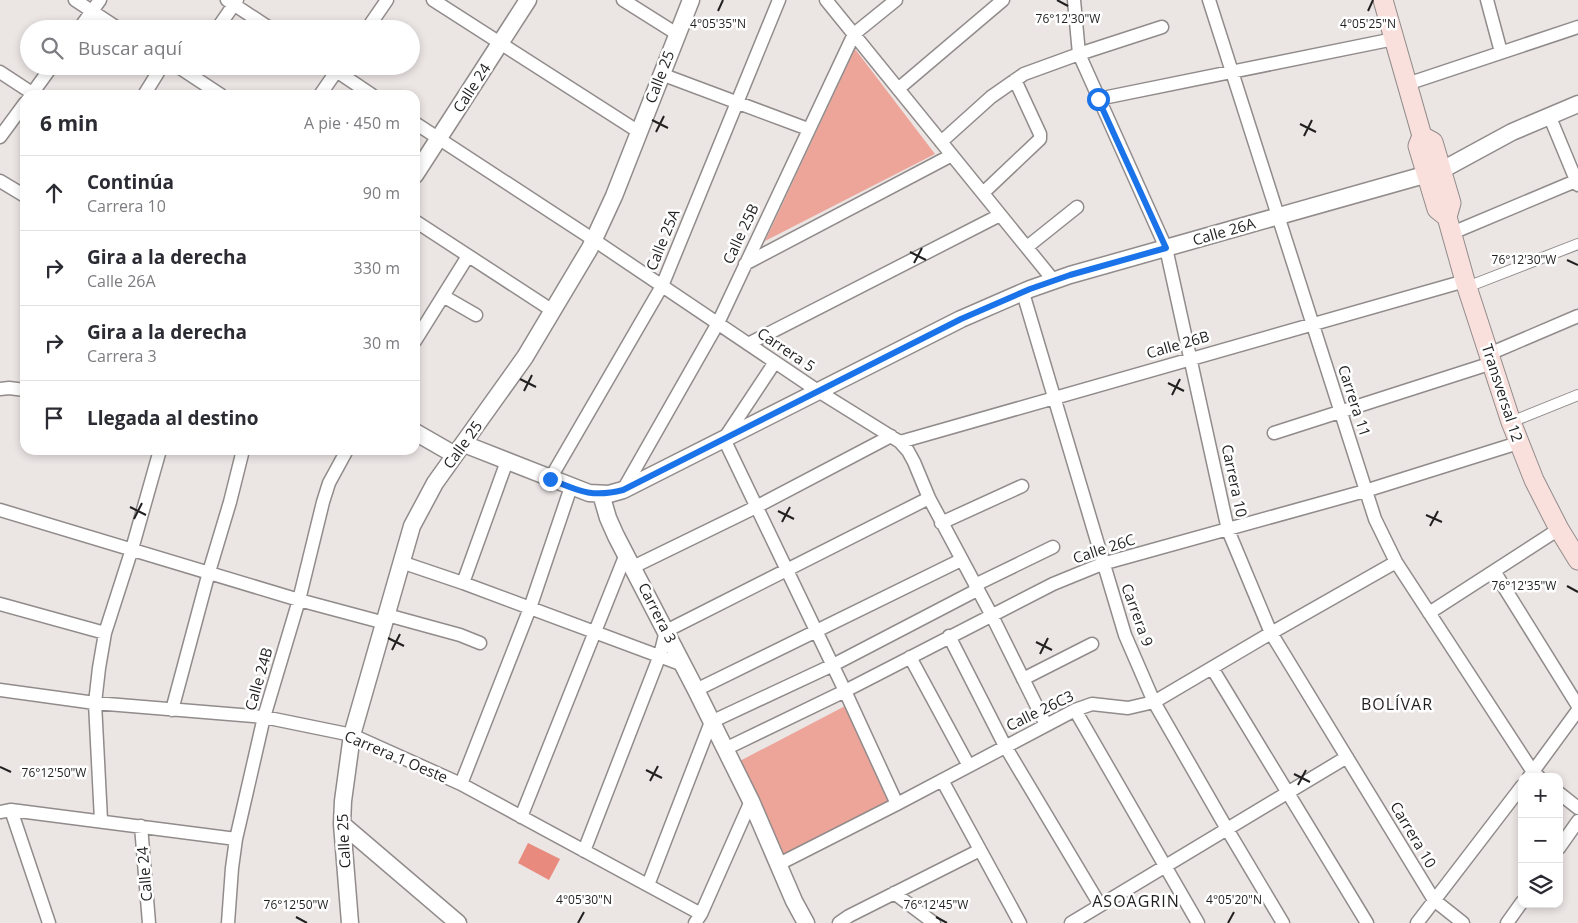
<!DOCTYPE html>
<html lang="es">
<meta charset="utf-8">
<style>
body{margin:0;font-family:"Open Sans",sans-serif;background:#f2f2f3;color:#2b2b33}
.controls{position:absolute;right:15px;bottom:15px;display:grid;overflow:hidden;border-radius:10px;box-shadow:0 2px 8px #0003}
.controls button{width:45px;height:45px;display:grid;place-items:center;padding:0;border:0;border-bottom:1px solid #e1e1e2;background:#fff;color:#2b2b33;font:25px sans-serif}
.stop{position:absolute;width:15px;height:15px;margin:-11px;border:4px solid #1a73e8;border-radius:50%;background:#fff}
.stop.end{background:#1a73e8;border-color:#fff;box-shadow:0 1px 5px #0008}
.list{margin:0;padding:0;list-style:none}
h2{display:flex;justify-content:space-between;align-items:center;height:65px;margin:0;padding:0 20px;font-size:21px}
h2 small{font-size:16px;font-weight:400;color:#7c7c81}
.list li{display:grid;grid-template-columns:32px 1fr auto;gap:15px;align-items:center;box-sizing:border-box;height:75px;padding:0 20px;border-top:1px solid #e1e1e2}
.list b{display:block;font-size:19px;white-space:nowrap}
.list p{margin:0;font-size:16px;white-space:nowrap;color:#7c7c81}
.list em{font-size:16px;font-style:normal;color:#7c7c81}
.icon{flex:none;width:28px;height:28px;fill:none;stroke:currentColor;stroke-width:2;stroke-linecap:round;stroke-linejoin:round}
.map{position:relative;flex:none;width:1578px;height:923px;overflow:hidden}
.search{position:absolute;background:#fff;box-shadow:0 2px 8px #0003;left:20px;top:20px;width:400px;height:55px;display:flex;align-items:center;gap:12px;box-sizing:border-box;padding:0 18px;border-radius:28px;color:#7c7c81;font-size:19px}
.panel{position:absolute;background:#fff;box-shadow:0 2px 8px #0003;left:20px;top:90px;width:400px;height:365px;border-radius:15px}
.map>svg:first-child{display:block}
.green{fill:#eda59a}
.water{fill:#e88a7d}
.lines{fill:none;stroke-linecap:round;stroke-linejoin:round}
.pedestrian-casing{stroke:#918c8b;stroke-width:12}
.minor-casing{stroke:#918c8b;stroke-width:15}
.tertiary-casing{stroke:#918c8b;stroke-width:19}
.secondary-casing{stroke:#918c8b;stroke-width:21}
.pedestrian{stroke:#fff;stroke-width:10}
.minor{stroke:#fff;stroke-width:12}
.tertiary{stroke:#fff;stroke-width:16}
.secondary{stroke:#fae0dc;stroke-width:19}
.route{stroke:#1a73e8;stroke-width:6}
.ticks{fill:none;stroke:#211f1f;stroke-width:2}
.labels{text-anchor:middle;stroke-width:5;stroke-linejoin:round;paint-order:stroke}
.street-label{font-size:15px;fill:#211f1f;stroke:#fff}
.neighbourhood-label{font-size:16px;letter-spacing:1px;fill:#211f1f;stroke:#fff}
.ticks-label{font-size:12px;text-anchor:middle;fill:#211f1f;stroke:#fff;stroke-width:5;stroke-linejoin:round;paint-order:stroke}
</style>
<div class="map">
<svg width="1578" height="923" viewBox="0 0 1578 923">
<rect width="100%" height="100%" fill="#ebe5e4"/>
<path class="green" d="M 855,49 L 935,154 L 765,241 Z
M 847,705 L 892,804 L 783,856 L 736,763 Z"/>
<path class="water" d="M 528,843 L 560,859 L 549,880 L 518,863 Z"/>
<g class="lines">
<defs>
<path id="pedestrian" d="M 1467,287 L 1578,244
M 1511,422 L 1578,395"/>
<path id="minor" d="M 75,0 L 119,29
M 227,0 L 271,29
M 433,0 L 639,132
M 623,0 L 677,34
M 826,0 L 1054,281
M 1074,0 L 1079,54 L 1166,248 L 1228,530 L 1271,633 L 1434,900 L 1463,923
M 1209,0 L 1375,519 L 1396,562 L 1533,772 L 1539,777
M 1487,0 L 1501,52
M 79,29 L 100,0
M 217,29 L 237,0
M 367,29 L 387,0
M 177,66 L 221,95
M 329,66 L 372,95
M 0,72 L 35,95
M 661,74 L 808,129
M 1407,84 L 1578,27
M 898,89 L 1003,0
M 31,95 L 52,66
M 144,95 L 162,66
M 320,95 L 340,66
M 1098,99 L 1394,39
M 1549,115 L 1578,185
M 415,123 L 594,240 L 818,391 L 900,442 L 908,451 L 914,462 L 929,498 L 991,614 L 1046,725
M 0,137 L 25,103
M 941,142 L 991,97 L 1024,74 L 1079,54 L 1162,27
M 0,181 L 25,196
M 983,193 L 1040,139 L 1040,134 L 1015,80
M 415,221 L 553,311
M 1452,233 L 1578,180
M 1027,247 L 1077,207
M 745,264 L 952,155
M 1023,293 L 1125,635 L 1154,702 L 1227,829 L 1283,923
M 443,296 L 476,315
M 415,341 L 468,256
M 748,344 L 1000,215
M 1489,354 L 1578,316
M 775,362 L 724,439 L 845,691 L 897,804
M 0,389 L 9,388 L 25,390
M 1274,433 L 1492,363
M 900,442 L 1465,281
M 550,479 L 662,286 L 779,0
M 623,490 L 718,323 L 854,34 L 896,0
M 0,510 L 299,600 L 385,623
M 941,523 L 1022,486
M 401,562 L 463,583 L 683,665
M 633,567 L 756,507 L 891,436
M 1494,571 L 1578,706
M 463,583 L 507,461
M 975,585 L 1053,547
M 0,604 L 105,633
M 1429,613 L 1559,529
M 387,615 L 460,635 L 480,643
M 949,636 L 1005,746 L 1100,905
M 910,657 L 969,766
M 1212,668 L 1367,923
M 1023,679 L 1092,644
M 0,690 L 95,703 L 264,717 L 352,735 L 461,784 L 701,914
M 696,690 L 961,560
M 172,710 L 209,572 L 230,502 L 243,450
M 1075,710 L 1198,923
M 725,749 L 845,691 L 1053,584 L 1102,564 L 1365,491 L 1518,443
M 1529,777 L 1578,710
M 942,780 L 1020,923
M 461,784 L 530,608 L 571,487
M 1559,793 L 1578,808
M 11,810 L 49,923
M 0,812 L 11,810 L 236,839
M 521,817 L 626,554
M 101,820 L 95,703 L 99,668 L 105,633 L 132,549 L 160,450
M 141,826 L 149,923
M 1559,848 L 1578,821
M 584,851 L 660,655 L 666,631 L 929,498
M 779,864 L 897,804 L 1075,710 L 1092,704 L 1128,708 L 1154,702 L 1271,633 L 1396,562
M 648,885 L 711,722 L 833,665 L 977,590
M 894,893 L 934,923
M 228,923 L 232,868 L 236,839 L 264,717 L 299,600 L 323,502 L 329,483 L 347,450
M 695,923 L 701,914 L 751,801
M 839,923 L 849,916 L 980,850
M 1071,923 L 1347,757
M 1417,923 L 1522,786
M 1507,923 L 1522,902"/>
<path id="tertiary" d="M 415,175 L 528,0
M 415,432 L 455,455
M 464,444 L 589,493 L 609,494 L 623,490 L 961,319 L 1030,289 L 1070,275 L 1442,170 L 1512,132 L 1578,104
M 601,494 L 608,518 L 616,536 L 696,690 L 751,801 L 794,901 L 806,923
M 342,824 L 458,923
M 350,923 L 342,824 L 343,801 L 352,735 L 412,526 L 435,483 L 525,357 L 590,248 L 614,196 L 691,0"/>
<path id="secondary" d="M 1383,0 L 1422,136 L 1418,146 L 1437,209 L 1447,217
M 1422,136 L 1433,142 L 1451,203 L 1447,217 L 1465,281 L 1511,422 L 1534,480 L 1559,529 L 1578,560"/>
</defs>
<use href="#pedestrian" class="pedestrian-casing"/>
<use href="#minor" class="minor-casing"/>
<use href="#tertiary" class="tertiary-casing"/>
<use href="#secondary" class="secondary-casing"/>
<use href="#pedestrian" class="pedestrian"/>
<use href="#minor" class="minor"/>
<use href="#tertiary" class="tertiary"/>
<use href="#secondary" class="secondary"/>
</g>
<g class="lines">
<path class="route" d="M 550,479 C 579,491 592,498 623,490 L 961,319 L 1030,289 L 1070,275 L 1166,248 L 1098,99"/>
</g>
<path class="ticks" d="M 1057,0 L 1068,6M 718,11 L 723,0M 1368,11 L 1373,0M 652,120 L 668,128M 1300,124 L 1316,132M 656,132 L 664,116M 1304,136 L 1312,120M 910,252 L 926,260M 1567,260 L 1578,265M 914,263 L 922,248M 520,379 L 536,387M 1168,383 L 1184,391M 524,391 L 532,375M 1172,395 L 1180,379M 130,507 L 146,515M 778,511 L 794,519M 1426,515 L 1442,522M 134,519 L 142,503M 782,522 L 790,507M 1430,526 L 1438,511M 1567,586 L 1578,592M 388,638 L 404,646M 1036,642 L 1052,650M 392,650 L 400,634M 1040,654 L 1048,638M 0,767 L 11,772M 646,770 L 662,778M 1294,774 L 1310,782M 650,781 L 658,766M 1298,785 L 1306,770M 296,917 L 307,923M 936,917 L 947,923M 578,923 L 584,912M 1228,923 L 1234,912"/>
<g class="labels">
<g class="street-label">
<text transform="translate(660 77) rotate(-69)" y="5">Calle 25</text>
<text transform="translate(472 88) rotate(-57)" y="5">Calle 24</text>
<text transform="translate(1224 232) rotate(-16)" y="5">Calle 26A</text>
<text transform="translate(741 234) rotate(-65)" y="5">Calle 25B</text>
<text transform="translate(663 240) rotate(-68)" y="5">Calle 25A</text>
<text transform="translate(1178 345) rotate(-16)" y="5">Calle 26B</text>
<text transform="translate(786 350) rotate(34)" y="5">Carrera 5</text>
<text transform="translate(1502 393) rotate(72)" y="5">Transversal 12</text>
<text transform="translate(1354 401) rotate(72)" y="5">Carrera 11</text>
<text transform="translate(463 445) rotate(-54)" y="5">Calle 25</text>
<text transform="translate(1234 481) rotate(78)" y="5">Carrera 10</text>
<text transform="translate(1104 549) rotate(-18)" y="5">Calle 26C</text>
<text transform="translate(657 613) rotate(63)" y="5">Carrera 3</text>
<text transform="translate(1137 615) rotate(70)" y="5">Carrera 9</text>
<text transform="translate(259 679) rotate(-74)" y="5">Calle 24B</text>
<text transform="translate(1040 711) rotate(-26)" y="5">Calle 26C3</text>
<text transform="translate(396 757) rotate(23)" y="5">Carrera 1 Oeste</text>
<text transform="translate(1413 835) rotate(59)" y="5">Carrera 10</text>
<text transform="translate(344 841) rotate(-93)" y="5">Calle 25</text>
<text transform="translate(145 874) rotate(-95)" y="5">Calle 24</text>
</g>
<g class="neighbourhood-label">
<text x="1397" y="710">BOLÍVAR</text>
<text x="1136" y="907">ASOAGRIN</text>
</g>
</g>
<g class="ticks-label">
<text x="1068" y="23">76°12'30"W</text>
<text x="718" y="28">4°05'35"N</text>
<text x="1368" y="28">4°05'25"N</text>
<text x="1524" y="264">76°12'30"W</text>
<text x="1524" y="590">76°12'35"W</text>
<text x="54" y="777">76°12'50"W</text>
<text x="584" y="904">4°05'30"N</text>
<text x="1234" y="904">4°05'20"N</text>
<text x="296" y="909">76°12'50"W</text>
<text x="936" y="909">76°12'45"W</text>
</g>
</svg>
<div class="controls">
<button>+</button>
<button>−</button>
<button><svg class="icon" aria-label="layers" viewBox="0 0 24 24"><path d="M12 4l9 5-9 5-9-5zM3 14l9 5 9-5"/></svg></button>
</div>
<div class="stop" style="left:1098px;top:99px"></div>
<div class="stop end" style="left:550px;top:479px"></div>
<div class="search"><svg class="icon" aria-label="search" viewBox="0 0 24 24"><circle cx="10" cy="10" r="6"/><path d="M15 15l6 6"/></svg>Buscar aquí</div>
<section class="panel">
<h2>6 min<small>A pie · 450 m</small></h2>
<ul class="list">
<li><svg class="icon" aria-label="ahead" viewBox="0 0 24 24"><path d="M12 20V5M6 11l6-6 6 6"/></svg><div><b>Continúa</b><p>Carrera 10</p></div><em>90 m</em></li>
<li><svg class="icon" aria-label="right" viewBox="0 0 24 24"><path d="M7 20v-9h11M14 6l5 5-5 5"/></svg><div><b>Gira a la derecha</b><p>Calle 26A</p></div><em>330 m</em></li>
<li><svg class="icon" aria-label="right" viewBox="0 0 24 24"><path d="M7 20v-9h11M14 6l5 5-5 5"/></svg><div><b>Gira a la derecha</b><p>Carrera 3</p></div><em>30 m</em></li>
<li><svg class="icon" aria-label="arrive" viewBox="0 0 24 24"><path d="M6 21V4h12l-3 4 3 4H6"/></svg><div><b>Llegada al destino</b></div></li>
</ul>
</section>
</div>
